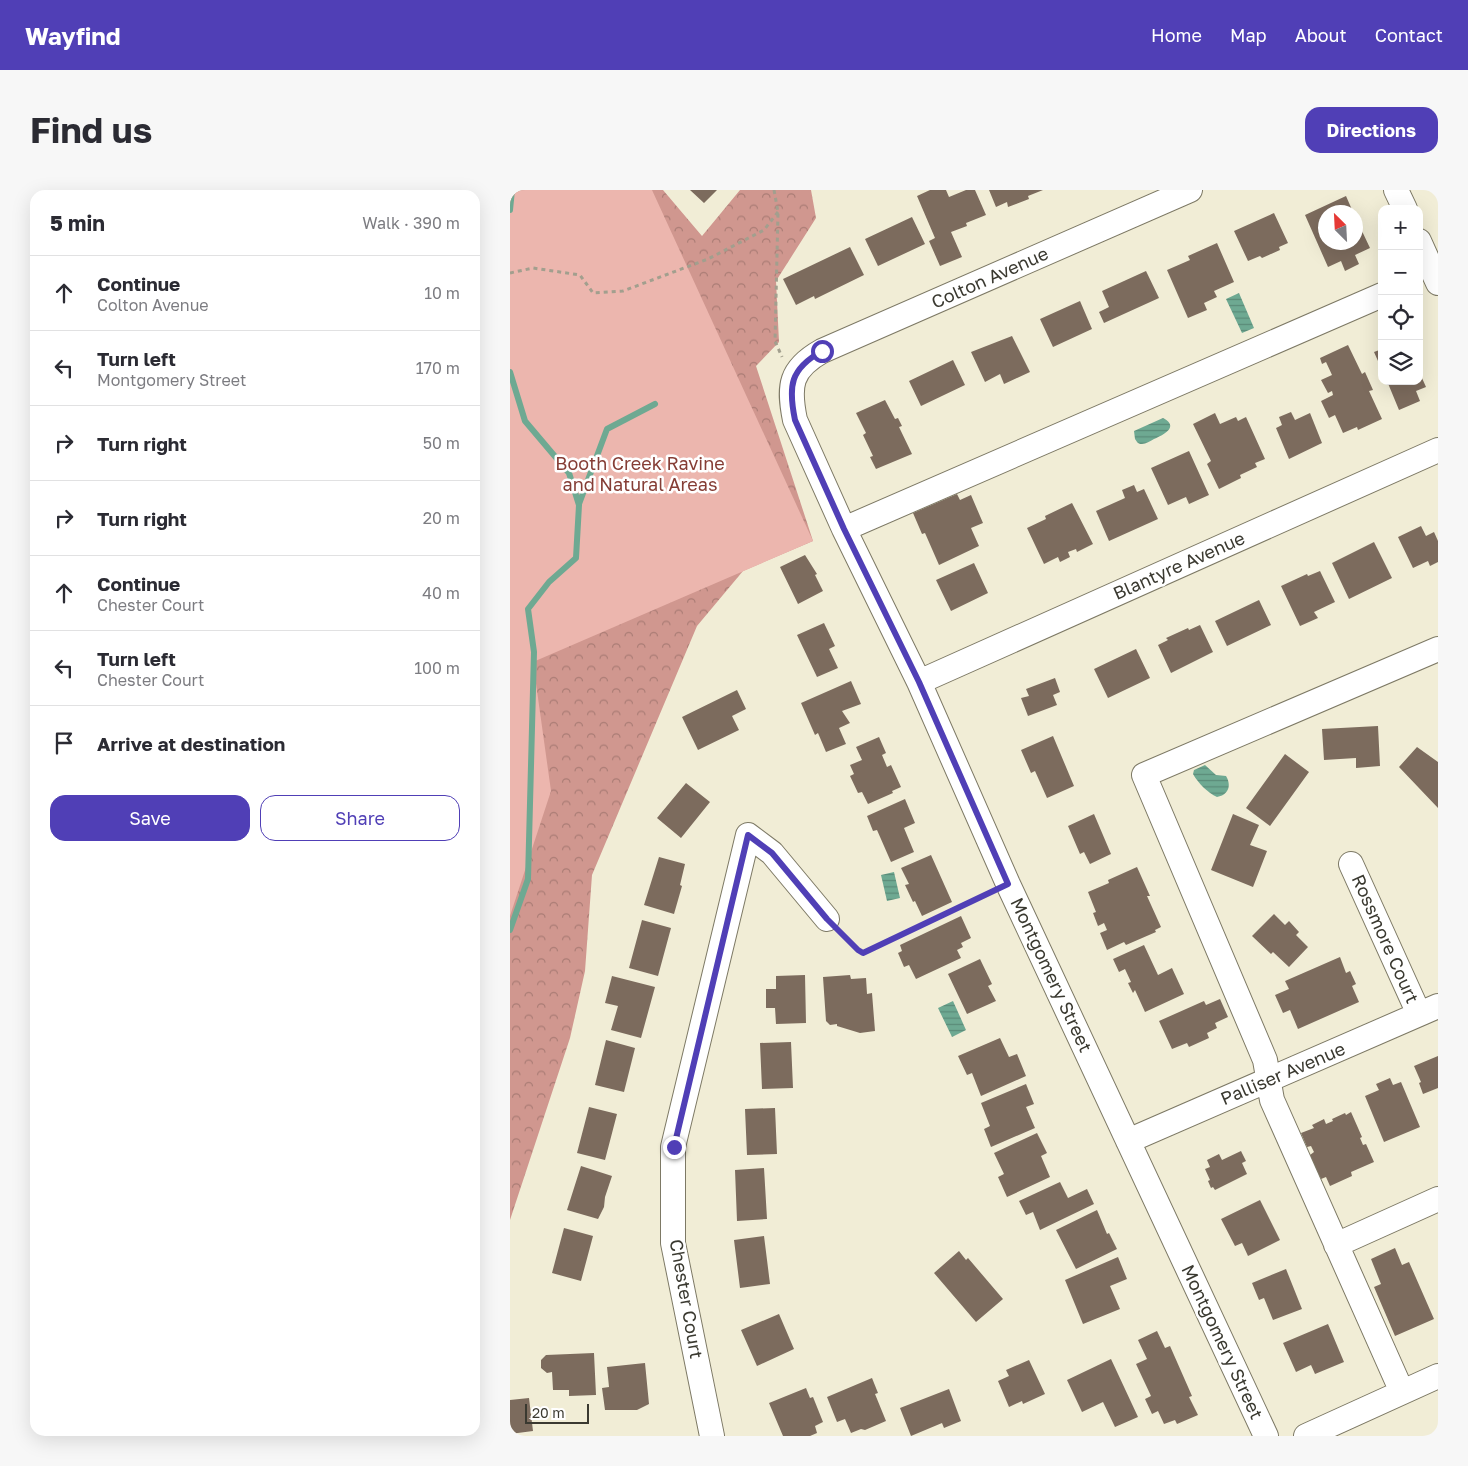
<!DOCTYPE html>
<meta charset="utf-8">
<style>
body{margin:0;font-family:"Golos Text",sans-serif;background:#f7f7f7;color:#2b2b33}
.controls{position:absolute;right:15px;top:15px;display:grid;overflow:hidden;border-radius:10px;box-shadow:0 5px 20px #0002}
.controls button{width:45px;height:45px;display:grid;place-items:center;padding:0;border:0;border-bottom:1px solid #e1e1e2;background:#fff;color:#2b2b33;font:25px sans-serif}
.compass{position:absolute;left:808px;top:15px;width:45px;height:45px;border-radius:50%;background:#fff;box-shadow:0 5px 20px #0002;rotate:336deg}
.scale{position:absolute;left:15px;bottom:12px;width:64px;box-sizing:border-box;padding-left:5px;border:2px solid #3a3930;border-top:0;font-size:14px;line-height:18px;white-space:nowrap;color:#3a3930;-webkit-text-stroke:4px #fff;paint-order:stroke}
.stop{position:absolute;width:15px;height:15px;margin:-11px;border:4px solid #503fb6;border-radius:50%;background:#fff}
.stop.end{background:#503fb6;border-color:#fff;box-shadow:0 1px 5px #0008}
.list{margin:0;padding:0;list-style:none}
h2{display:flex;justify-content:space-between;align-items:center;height:65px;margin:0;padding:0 20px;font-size:21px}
h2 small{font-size:16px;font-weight:400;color:#7c7c81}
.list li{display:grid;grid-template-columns:32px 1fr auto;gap:15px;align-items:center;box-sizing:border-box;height:75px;padding:0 20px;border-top:1px solid #e1e1e2}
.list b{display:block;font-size:19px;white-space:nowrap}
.list p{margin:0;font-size:16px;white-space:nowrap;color:#7c7c81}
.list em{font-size:16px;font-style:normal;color:#7c7c81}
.actions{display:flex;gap:10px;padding:15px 20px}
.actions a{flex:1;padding:11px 0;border:1px solid #503fb6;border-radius:15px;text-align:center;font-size:18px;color:#503fb6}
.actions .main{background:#503fb6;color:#fff}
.icon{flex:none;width:28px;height:28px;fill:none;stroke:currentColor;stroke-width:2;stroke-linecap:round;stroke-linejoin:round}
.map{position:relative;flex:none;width:928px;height:1246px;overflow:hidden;border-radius:15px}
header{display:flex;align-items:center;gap:30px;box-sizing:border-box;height:70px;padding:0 25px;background:#503fb6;color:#fff}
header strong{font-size:24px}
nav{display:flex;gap:28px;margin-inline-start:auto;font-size:18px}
.intro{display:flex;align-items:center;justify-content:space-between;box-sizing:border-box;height:120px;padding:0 30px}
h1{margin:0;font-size:35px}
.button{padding:12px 22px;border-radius:15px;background:#503fb6;color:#fff;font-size:18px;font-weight:700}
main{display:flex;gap:30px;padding:0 30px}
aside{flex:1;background:#fff;border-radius:15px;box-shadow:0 5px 20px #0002}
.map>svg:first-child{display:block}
.forest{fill:url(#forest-crowns)}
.park{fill:#ecb6ae}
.water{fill:url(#water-rules)}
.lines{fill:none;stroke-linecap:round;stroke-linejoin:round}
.stream{stroke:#6ea992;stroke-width:6}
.building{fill:#7c6b5d}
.minor-casing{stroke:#7d7965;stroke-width:26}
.path{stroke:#a29f8e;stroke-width:3;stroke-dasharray:4 4;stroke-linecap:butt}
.minor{stroke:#fff;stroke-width:24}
.route{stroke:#503fb6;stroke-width:6}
.labels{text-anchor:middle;stroke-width:5;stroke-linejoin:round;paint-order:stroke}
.street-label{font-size:18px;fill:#3a3930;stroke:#fff}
.park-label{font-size:18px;fill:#853d35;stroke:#fff}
</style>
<header>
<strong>Wayfind</strong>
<nav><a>Home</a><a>Map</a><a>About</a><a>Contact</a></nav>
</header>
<div class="intro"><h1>Find us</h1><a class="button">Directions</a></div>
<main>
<aside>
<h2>5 min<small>Walk · 390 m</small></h2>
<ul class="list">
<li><svg class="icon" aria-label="ahead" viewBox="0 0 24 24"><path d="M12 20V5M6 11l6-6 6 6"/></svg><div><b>Continue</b><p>Colton Avenue</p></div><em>10 m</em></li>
<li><svg class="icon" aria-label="left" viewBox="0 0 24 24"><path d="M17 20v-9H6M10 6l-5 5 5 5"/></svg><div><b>Turn left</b><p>Montgomery Street</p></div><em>170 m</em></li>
<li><svg class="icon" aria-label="right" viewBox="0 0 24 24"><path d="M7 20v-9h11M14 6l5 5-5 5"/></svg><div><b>Turn right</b></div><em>50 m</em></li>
<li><svg class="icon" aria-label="right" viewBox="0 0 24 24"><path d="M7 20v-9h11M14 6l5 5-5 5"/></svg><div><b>Turn right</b></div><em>20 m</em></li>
<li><svg class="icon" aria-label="ahead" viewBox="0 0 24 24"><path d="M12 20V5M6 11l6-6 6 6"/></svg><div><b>Continue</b><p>Chester Court</p></div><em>40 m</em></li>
<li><svg class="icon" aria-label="left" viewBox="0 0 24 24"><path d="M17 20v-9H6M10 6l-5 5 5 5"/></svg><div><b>Turn left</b><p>Chester Court</p></div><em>100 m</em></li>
<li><svg class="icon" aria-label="arrive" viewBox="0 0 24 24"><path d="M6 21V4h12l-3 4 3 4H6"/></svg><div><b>Arrive at destination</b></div></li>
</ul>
<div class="actions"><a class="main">Save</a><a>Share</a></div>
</aside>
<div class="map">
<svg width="928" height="1246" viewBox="0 0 928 1246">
<defs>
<pattern id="forest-crowns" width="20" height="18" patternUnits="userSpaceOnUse" patternTransform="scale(1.25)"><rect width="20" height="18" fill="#d0978f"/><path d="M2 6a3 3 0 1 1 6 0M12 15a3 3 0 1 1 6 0" fill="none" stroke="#aa7c75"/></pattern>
<pattern id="water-rules" width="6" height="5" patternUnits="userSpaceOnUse" patternTransform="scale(1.25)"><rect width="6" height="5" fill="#6ea992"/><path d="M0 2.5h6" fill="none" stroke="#5b8b78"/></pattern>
</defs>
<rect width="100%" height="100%" fill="#f1edd6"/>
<path class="forest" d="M 0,0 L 153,0 L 192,46 L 230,0 L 301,0 L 306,28 L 266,91 L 269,152 L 246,176 L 303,351 L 233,381 L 187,436 L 82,685 L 75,781 L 60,848 L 0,1030 Z"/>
<path class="park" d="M 0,0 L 142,0 L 303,351 L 23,472 L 41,601 L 0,726 Z"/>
<path class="water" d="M 729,103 L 744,138 L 732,143 L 716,109 Z
M 653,228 C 670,237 653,245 644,249 C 640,251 636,254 632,254 C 628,254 627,252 625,249 L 624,241 Z
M 695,575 L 706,585 L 716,586 C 722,596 718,605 707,607 C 698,603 688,593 683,584 L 684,580 Z
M 384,682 L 390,708 L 377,711 L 371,685 Z
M 443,811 L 456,840 L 442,847 L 428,818 Z"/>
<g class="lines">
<path class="stream" d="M 0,20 L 2,0
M 0,182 L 15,231 L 59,283 L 69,315 L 66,368 L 39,392 L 18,419 L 24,462 L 18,689 L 0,740
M 69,314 L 97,239 L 145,214"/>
</g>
<path class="building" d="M 180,0 L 207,0 L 194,13 Z
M 420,0 L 436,0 L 439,7 L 456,0 L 465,0 L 476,25 L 456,33 L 457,36 L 441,42 L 452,67 L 430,76 L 419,51 L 425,48 L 407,6 Z
M 479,0 L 533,0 L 518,6 L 519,9 L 498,17 L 497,12 L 486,17 Z
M 836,6 L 843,22 L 816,22 L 816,52 L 846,52 L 846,33 L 848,40 L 851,39 L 860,58 L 845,65 L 849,74 L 835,81 L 831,71 L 818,77 L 795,25 Z
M 764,23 L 778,53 L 769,57 L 770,60 L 752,68 L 750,66 L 738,71 L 724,41 Z
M 402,27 L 415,54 L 368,76 L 355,49 Z
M 707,53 L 724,92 L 704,101 L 707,107 L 694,113 L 697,120 L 678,128 L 657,80 L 680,70 L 678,66 Z
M 340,57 L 354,85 L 305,109 L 304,106 L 286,115 L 273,89 Z
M 636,81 L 649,108 L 594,133 L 589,122 L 599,117 L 592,101 Z
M 570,111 L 582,139 L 543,157 L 530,129 Z
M 502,146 L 520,182 L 494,194 L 490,184 L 475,192 L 461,162 Z
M 838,155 L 852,184 L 855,182 L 863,200 L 859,201 L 872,229 L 848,240 L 847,237 L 833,243 L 825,225 L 819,228 L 811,211 L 823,205 L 822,201 L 818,203 L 811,190 L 822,185 L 816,172 L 812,174 L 810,168 Z
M 872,159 L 872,180 L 864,162 Z
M 443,170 L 455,195 L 411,216 L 399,191 Z
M 912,188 L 916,197 L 906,201 L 910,211 L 889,220 L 877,191 L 902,192 L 909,191 L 909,189 Z
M 375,210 L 385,229 L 388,228 L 392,236 L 389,237 L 402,264 L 366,279 L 360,267 L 363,266 L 353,245 L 356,243 L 346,223 Z
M 781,222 L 785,230 L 800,223 L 812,253 L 779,269 L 766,238 L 772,235 L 769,227 Z
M 705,223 L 710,234 L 726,227 L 728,231 L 736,227 L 755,269 L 745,273 L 747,277 L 730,285 L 731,288 L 709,299 L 697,274 L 701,271 L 683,234 Z
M 679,261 L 699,305 L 679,314 L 676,307 L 658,315 L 641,278 Z
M 624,295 L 627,302 L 634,299 L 648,329 L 599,351 L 586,321 L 615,308 L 612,300 Z
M 447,304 L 450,310 L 461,305 L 473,333 L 461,338 L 469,356 L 429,375 L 415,343 L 412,344 L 403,323 Z
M 562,313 L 583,354 L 567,362 L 566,359 L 558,362 L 560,367 L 550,372 L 548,367 L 534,374 L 517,338 L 536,329 L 535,326 Z
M 911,336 L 916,346 L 924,342 L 928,351 L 928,372 L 920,376 L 918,371 L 903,378 L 888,347 Z
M 864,352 L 882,388 L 839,409 L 822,373 Z
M 295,365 L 307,384 L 305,385 L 313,401 L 288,414 L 270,377 Z
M 464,373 L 478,403 L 441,421 L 426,390 Z
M 810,381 L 825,412 L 804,422 L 808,428 L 790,436 L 771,396 L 797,384 L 798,386 Z
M 749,410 L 761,435 L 717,456 L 705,431 Z
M 314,433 L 325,456 L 319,459 L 328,478 L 307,487 L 287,445 Z
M 690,435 L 703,462 L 661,483 L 648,455 L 658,450 L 656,448 L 678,438 L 679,440 Z
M 626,459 L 640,488 L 598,508 L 584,479 Z
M 545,488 L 550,502 L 543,505 L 547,515 L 518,526 L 511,508 L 519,506 L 516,499 Z
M 341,491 L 351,514 L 332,521 L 340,533 L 329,538 L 336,554 L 316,562 L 308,543 L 305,545 L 291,513 Z
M 227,500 L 236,519 L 222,526 L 229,540 L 188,560 L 172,527 Z
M 868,536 L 870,576 L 846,578 L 846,568 L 814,570 L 812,539 Z
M 543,546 L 564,596 L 537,608 L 525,581 L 521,583 L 511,560 Z
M 369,547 L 376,563 L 372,565 L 377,577 L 381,575 L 391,597 L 382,601 L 383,603 L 358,614 L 352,602 L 348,603 L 340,586 L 344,584 L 340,575 L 352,570 L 346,557 Z
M 907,557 L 928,572 L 928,618 L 889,577 Z
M 775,564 L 799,582 L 760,636 L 736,618 Z
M 176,593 L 200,612 L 171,648 L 147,628 Z
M 395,609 L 405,633 L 394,638 L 404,662 L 381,672 L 367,640 L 363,641 L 357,626 Z
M 584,624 L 601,664 L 580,674 L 574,662 L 570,664 L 558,636 Z
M 723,624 L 749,635 L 740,655 L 757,661 L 743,697 L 701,680 Z
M 421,665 L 442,712 L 412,726 L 405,711 L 403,712 L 395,695 L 399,694 L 391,678 Z
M 149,667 L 175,674 L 170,695 L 172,696 L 164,724 L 134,715 Z
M 627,677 L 640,706 L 637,706 L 651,737 L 645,740 L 646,742 L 616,755 L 614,752 L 597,760 L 590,743 L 597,740 L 594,733 L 588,736 L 583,723 L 586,722 L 578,702 L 599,693 L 598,690 Z
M 764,724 L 775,735 L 779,731 L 789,742 L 786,745 L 798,757 L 779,777 L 763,762 L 761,764 L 742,746 Z
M 451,726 L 461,748 L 451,753 L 453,757 L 447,760 L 451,768 L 406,789 L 399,775 L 394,777 L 388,763 L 392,761 L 390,755 Z
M 132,730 L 161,738 L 148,786 L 119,778 Z
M 634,755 L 648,785 L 662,778 L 674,804 L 635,822 L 625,800 L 623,803 L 618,793 L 621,792 L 615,779 L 609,782 L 603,769 Z
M 830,767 L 836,783 L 840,781 L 846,794 L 842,796 L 849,812 L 788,839 L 780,820 L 773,823 L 765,805 L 779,799 L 775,791 Z
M 470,769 L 482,794 L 478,796 L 486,811 L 457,824 L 438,784 Z
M 295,785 L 296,833 L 266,834 L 265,818 L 256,818 L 256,799 L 266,799 L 266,786 Z
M 340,785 L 341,789 L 356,788 L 357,804 L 362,803 L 365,841 L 350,843 L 327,836 L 327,834 L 320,835 L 316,831 L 313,787 Z
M 102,786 L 145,797 L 131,848 L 101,840 L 108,816 L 95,813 Z
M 710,809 L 718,827 L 705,833 L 707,838 L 697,843 L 699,848 L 679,857 L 677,853 L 662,859 L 649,831 L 694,811 L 696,815 Z
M 490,848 L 499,867 L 507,864 L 516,886 L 471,906 L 462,883 L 457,885 L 448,866 Z
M 96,850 L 125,858 L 114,902 L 85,895 Z
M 281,852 L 283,898 L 252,899 L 250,853 Z
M 928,866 L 928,898 L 913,904 L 909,893 L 911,892 L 904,876 Z
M 880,888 L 883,895 L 891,892 L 910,937 L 874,952 L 855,906 L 869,900 L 866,894 Z
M 516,894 L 524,914 L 516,917 L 525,938 L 481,957 L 474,939 L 480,936 L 471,913 Z
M 79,917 L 107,924 L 95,970 L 67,963 Z
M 265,918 L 267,964 L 237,965 L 235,919 Z
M 841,922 L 852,947 L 850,948 L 853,955 L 856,954 L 864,972 L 841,982 L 842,986 L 820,996 L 816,987 L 811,989 L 808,983 L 806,984 L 800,965 L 804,962 L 801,956 L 797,957 L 791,943 L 804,938 L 802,935 L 814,929 L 816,934 L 823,931 L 822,929 L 835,923 L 836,925 Z
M 527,943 L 537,963 L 531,966 L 540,987 L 497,1007 L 488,987 L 494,984 L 484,963 Z
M 731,961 L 736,971 L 732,973 L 737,984 L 705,1000 L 703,997 L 701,998 L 698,991 L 700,990 L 695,979 L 700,977 L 697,970 L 709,964 L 712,970 Z
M 71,976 L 102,986 L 95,1007 L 94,1017 L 88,1029 L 57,1020 Z
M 254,978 L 257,1029 L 227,1031 L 225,980 Z
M 550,992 L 558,1008 L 577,999 L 584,1014 L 530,1040 L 523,1022 L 516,1025 L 509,1011 Z
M 750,1010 L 770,1050 L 738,1066 L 732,1053 L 725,1056 L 711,1029 Z
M 587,1020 L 597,1044 L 599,1043 L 607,1059 L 566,1079 L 546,1040 Z
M 54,1038 L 83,1046 L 71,1091 L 42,1083 Z
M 254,1046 L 260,1094 L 230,1098 L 224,1050 Z
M 885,1058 L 892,1075 L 899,1072 L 924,1129 L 885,1146 L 864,1097 L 871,1094 L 861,1069 Z
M 449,1061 L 456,1070 L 458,1068 L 493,1109 L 466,1132 L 424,1083 Z
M 608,1067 L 617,1089 L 600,1096 L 610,1119 L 573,1134 L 555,1090 Z
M 776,1079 L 792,1119 L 763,1130 L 754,1108 L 749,1110 L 742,1093 Z
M 269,1124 L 284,1159 L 247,1176 L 231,1140 Z
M 818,1134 L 834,1172 L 805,1184 L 801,1175 L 786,1182 L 773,1153 Z
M 647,1141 L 655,1158 L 660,1156 L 682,1206 L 679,1207 L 688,1225 L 667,1234 L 665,1230 L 654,1234 L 648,1221 L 642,1224 L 635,1209 L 641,1206 L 626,1174 L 637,1169 L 628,1150 Z
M 84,1163 L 86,1205 L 59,1206 L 59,1200 L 43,1200 L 42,1182 L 37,1183 L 31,1178 L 31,1170 L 36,1165 Z
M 601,1169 L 628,1227 L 605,1237 L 593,1212 L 572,1222 L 557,1190 Z
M 519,1170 L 535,1204 L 513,1214 L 512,1211 L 499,1217 L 488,1191 L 499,1186 L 496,1180 Z
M 135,1173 L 139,1214 L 127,1220 L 95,1220 L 92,1198 L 99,1197 L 97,1177 Z
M 362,1188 L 368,1203 L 365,1204 L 376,1231 L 355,1240 L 351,1239 L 341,1243 L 335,1229 L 327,1232 L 317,1207 Z
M 296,1198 L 300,1208 L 303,1207 L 313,1232 L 305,1236 L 307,1243 L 300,1246 L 273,1246 L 259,1213 Z
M 439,1199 L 451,1231 L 434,1238 L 432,1233 L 401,1246 L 390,1218 Z
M 19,1208 L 23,1241 L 0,1244 L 0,1210 Z"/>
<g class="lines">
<defs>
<path id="minor" d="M 680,0 L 312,161 C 280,179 278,196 285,230 L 334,339 L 409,492 L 498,694 L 756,1246
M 886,0 L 895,19
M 909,51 L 928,93
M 334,339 L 872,105
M 409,492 L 928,260
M 841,674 L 909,824
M 618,951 L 928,816
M 826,1055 L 928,1009
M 892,1202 L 762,910 L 755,870 L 634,585 L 928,459
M 202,1246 L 163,1053 L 163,957 L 238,645 L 262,663 L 317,729
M 796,1246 L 928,1186"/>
</defs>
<use href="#minor" class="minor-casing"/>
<path class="path" d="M 264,0 L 268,22 L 265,151 L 272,167
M 0,83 L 23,78 L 70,85 L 83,103 L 113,101 L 198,69 L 254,40 L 268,22
M 332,744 L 348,760 L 353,763 L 479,703"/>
<use href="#minor" class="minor"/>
</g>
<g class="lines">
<path class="route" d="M 164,957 L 238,645 L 262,663 L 317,729 L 348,760 L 353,763 L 498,694 L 409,492 L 334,339 L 285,230 C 278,196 280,179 312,161"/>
</g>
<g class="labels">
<g class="street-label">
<text transform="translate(480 88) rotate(-24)" y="6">Colton Avenue</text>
<text transform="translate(669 376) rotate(-24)" y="6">Blantyre Avenue</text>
<text transform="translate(875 749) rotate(66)" y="6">Rossmore Court</text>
<text transform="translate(541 785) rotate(65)" y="6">Montgomery Street</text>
<text transform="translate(773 884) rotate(-23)" y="6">Palliser Avenue</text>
<text transform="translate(176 1109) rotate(80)" y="6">Chester Court</text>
<text transform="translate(712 1152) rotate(65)" y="6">Montgomery Street</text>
</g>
<g class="park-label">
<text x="130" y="280">Booth Creek Ravine<tspan x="130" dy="21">and Natural Areas</tspan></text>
</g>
</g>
</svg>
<div class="controls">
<button>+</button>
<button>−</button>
<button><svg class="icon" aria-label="locate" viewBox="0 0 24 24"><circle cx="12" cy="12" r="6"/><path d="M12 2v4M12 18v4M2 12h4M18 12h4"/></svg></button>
<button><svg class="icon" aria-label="layers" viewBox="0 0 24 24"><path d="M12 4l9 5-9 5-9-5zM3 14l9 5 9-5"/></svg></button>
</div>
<svg class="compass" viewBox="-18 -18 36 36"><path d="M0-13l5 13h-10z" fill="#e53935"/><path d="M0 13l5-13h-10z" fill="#7c7c81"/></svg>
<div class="scale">20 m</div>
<div class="stop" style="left:312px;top:161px"></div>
<div class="stop end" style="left:164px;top:957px"></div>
</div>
</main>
